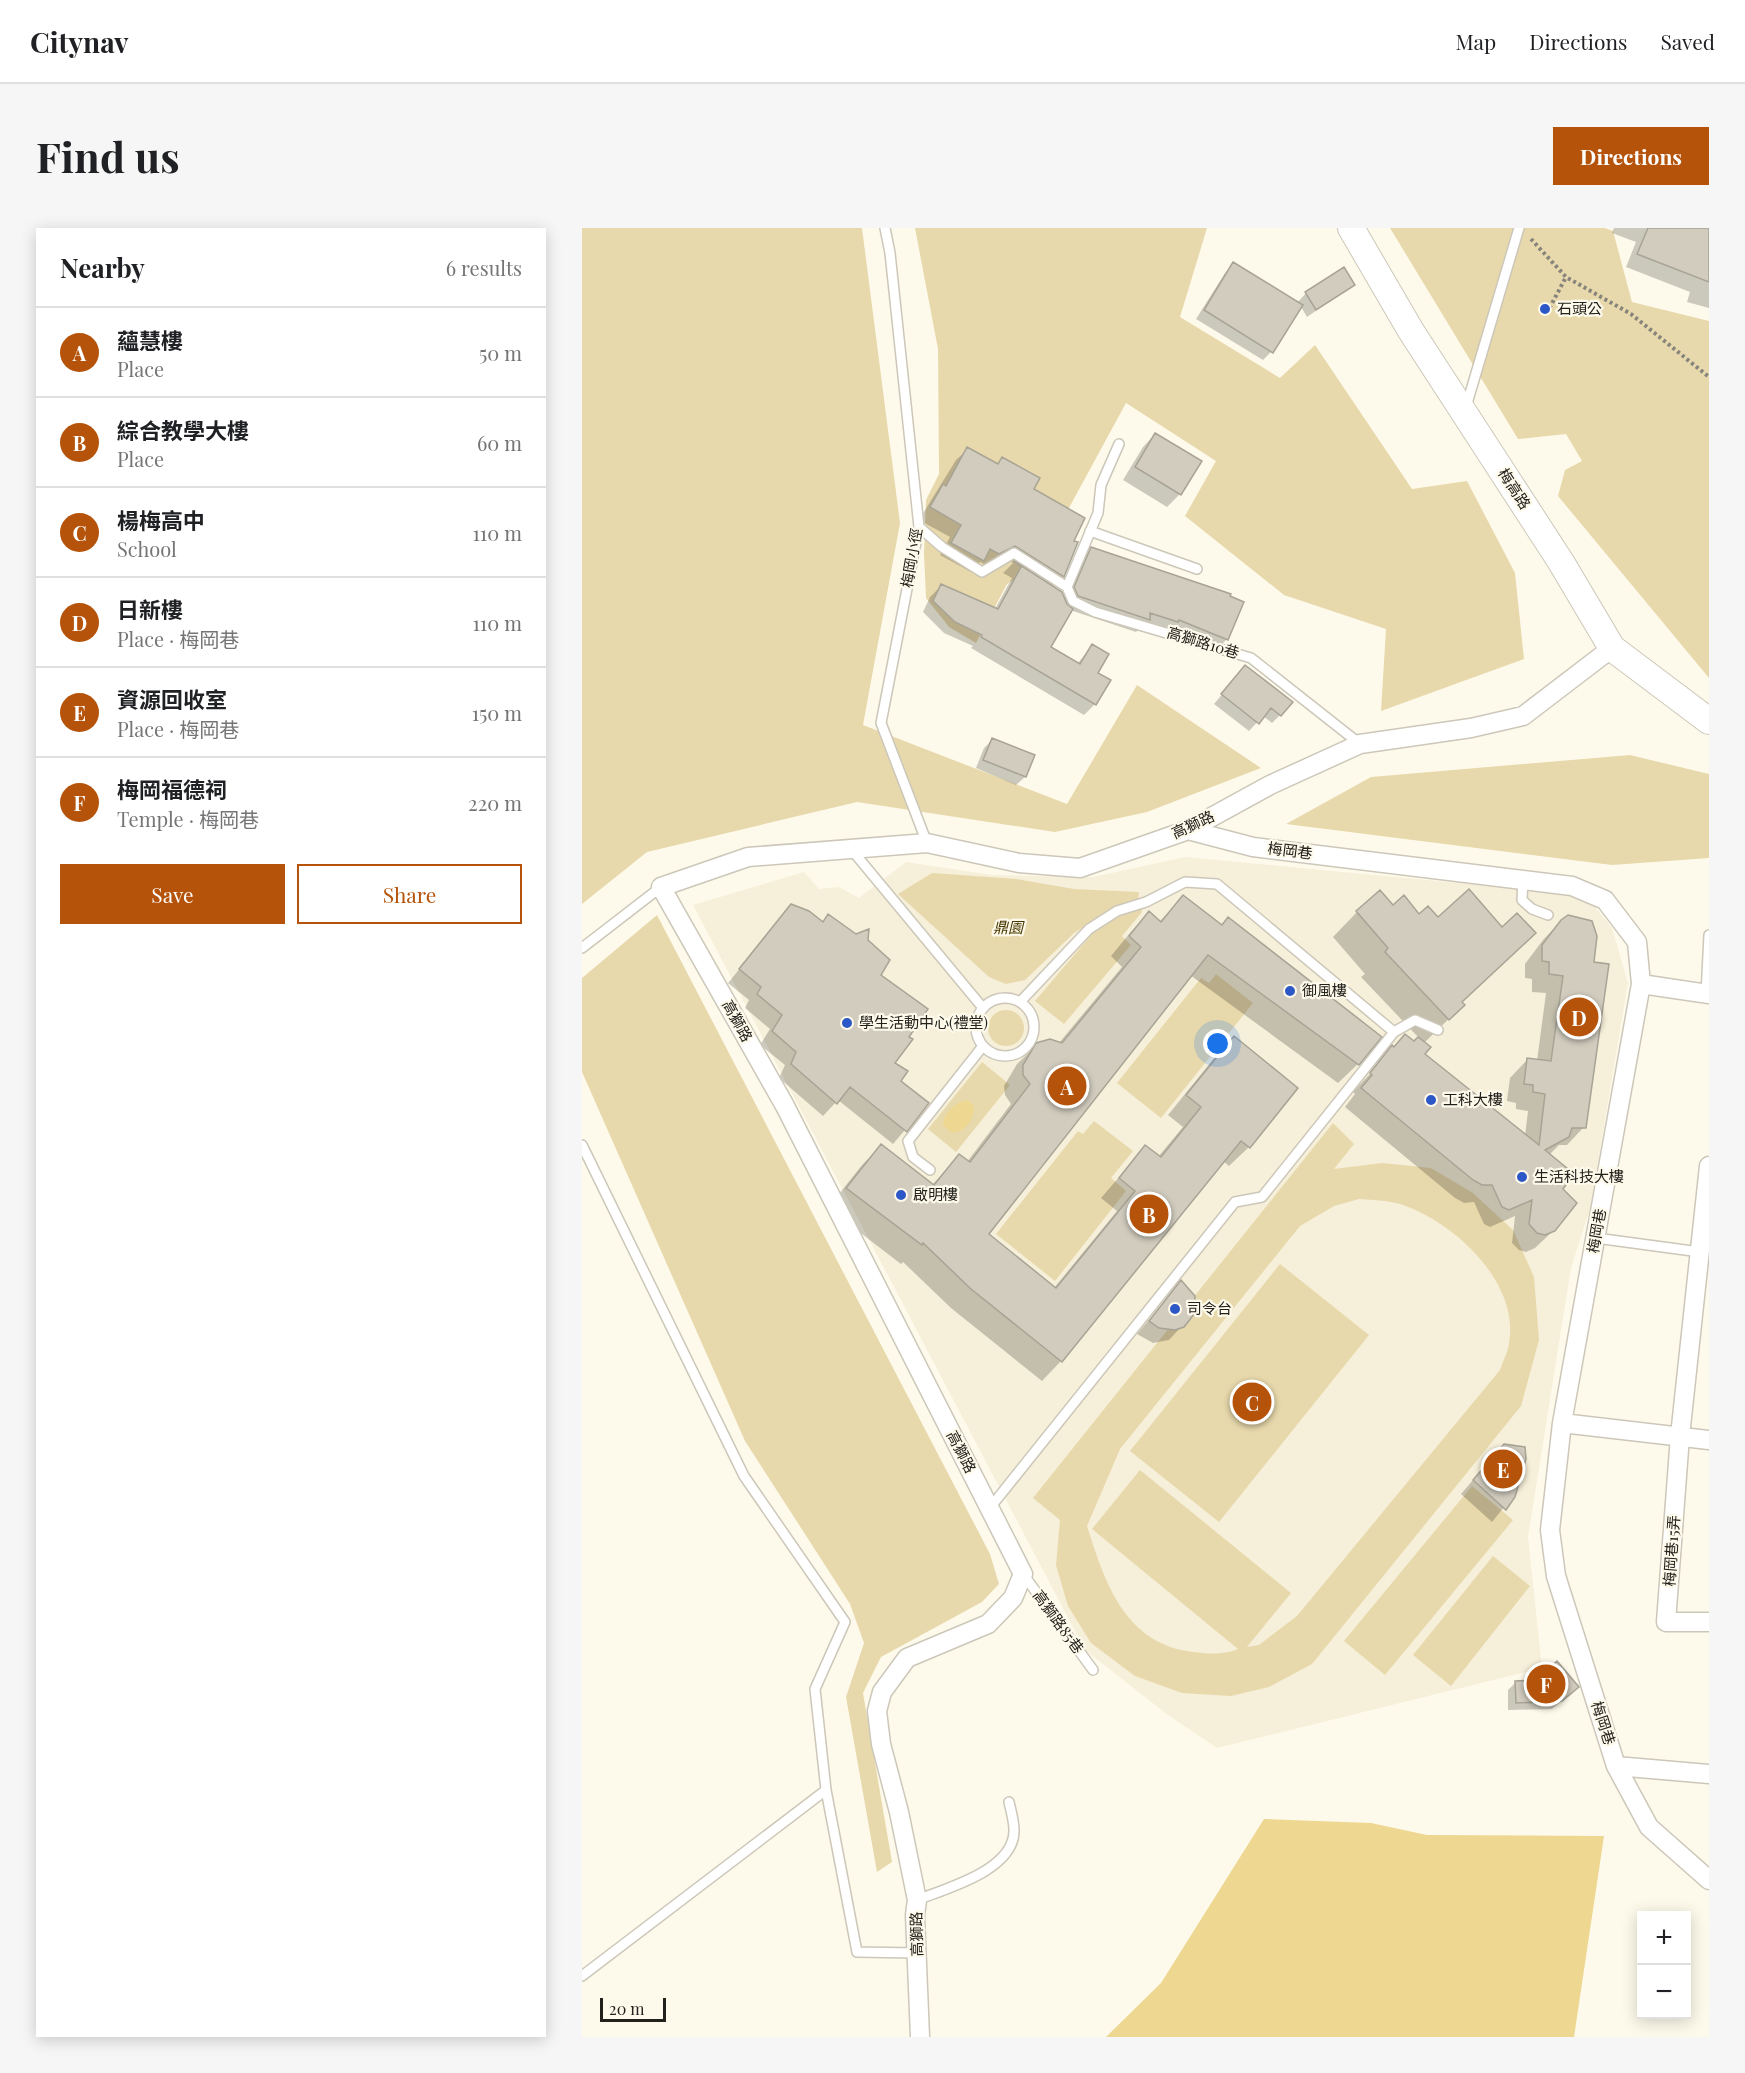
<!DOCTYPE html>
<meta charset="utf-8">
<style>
body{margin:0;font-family:"Playfair Display","Noto Sans TC",serif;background:#f6f6f6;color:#202124}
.controls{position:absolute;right:18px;bottom:18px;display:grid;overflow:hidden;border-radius:0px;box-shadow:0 3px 15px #0003}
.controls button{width:54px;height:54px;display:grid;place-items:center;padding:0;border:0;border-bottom:2px solid #e0e0e0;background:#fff;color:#202124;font:30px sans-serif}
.scale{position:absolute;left:18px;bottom:15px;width:66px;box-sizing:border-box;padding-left:6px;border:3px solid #23211c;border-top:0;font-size:16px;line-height:21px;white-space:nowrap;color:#23211c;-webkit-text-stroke:4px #fefaeb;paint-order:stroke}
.you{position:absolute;left:636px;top:816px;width:21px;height:21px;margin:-15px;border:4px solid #fff;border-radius:50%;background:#1a73e8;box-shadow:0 0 0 9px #1a73e833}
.badge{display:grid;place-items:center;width:39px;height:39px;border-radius:50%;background:#b45309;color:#fff;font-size:20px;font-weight:700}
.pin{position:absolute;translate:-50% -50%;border:3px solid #fff;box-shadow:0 2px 6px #0006}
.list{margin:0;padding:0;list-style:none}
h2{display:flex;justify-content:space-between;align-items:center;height:78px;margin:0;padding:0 24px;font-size:26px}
h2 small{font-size:20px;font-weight:400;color:#757577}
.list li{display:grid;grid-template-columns:39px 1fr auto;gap:18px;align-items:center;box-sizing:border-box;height:90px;padding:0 24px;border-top:2px solid #e0e0e0}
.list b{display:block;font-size:22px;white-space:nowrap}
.list p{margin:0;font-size:20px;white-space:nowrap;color:#757577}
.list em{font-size:20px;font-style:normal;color:#757577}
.actions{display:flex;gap:12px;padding:18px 24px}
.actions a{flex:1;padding:14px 0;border:2px solid #b45309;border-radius:0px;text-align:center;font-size:21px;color:#b45309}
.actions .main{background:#b45309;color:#fff}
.map{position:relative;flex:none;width:1127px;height:1809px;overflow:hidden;border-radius:0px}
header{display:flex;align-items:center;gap:36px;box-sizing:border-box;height:84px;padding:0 30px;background:#fff;border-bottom:2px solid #e0e0e0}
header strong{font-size:28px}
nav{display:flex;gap:33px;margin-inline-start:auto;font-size:21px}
.intro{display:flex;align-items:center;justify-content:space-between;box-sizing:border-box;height:144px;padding:0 36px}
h1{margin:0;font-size:42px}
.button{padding:15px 27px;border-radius:0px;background:#b45309;color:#fff;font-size:21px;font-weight:700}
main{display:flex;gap:36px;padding:0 36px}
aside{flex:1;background:#fff;border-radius:0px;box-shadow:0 3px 15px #0003}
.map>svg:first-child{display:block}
.built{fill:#f6efd9}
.green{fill:#e8d9ac;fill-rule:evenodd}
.water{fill:#edd791}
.shadow{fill:#0003}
.building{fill:#d1ccbe;stroke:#a7a395;stroke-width:1.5}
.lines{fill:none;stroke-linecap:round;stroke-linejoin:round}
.lane-casing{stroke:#ccc7b9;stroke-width:12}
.street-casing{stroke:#ccc7b9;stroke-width:21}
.secondary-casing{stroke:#ccc7b9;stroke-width:28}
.path{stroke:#87847b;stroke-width:4;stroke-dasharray:3 3;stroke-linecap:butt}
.lane{stroke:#fff;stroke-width:9}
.street{stroke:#fff;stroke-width:18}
.secondary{stroke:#fff;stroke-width:26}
.poi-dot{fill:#2c57c6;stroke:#fefaeb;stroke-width:2}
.labels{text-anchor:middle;stroke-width:4.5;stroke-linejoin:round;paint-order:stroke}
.poi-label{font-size:15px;fill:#23211c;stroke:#fefaeb;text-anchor:start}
.street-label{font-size:15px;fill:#23211c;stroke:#fefaeb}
.park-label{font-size:15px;font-style:italic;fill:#483800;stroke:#fefaeb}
</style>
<header>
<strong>Citynav</strong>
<nav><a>Map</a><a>Directions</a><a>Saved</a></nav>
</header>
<div class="intro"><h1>Find us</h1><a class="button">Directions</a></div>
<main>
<aside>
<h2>Nearby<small>6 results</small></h2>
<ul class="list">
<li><span class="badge">A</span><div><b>蘊慧樓</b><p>Place</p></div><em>50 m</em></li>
<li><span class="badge">B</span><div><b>綜合教學大樓</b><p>Place</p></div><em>60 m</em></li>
<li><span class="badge">C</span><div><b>楊梅高中</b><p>School</p></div><em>110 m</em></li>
<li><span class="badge">D</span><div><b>日新樓</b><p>Place · 梅岡巷</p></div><em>110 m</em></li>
<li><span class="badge">E</span><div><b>資源回收室</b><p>Place · 梅岡巷</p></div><em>150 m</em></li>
<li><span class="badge">F</span><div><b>梅岡福德祠</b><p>Temple · 梅岡巷</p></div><em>220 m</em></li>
</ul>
<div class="actions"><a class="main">Save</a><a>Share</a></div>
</aside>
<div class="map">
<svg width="1127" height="1809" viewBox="0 0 1127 1809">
<rect width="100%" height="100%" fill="#fefaeb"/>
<path class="built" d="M 603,629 L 1003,667 L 1030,700 L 1046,755 L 1008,981 L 989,1040 L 946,1309 L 960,1440 L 635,1520 L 586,1487 L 503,1422 L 111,677 L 222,644 L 237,661 L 257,659 L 277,670 L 324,634 L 410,647 L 511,649 Z"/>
<path class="green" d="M 0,0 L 280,0 L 318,295 L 281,497 L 485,576 L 555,457 L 679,540 L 565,584 L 473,604 L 275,574 L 65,624 L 0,676 Z
M 333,0 L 625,0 L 598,89 L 698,150 L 733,117 L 830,261 L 885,253 L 933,345 L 942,431 L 799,483 L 804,401 L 702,367 L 603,288 L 634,233 L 544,175 L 456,337 L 425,356 L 394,415 L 367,399 L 344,370 L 342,326 L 344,272 L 357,246 L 356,121 Z
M 808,0 L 1023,0 L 1031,3 L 1050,74 L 1127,93 L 1127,450 L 976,268 L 983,242 L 1000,233 L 984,206 L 936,211 Z
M 1048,527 L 1127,546 L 1127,630 L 1030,637 L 704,596 L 789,549 Z
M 350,645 L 434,651 L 492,661 L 557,664 L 556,672 L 527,682 L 492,705 L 443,752 L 424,756 L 407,749 L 316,666 Z
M 559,680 L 560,684 L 540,708 L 549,717 L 482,796 L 453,773 L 516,699 L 535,688 Z
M 75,687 L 408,1326 L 417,1356 L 400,1374 L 299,1429 L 281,1465 L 310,1634 L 295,1644 L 264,1469 L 282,1415 L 268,1376 L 163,1213 L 0,844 L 0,750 Z
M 634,746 L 671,775 L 579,890 L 535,855 L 619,750 L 627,755 Z
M406 800a18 18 0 1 1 36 0a18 18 0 1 1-36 0Z
M 400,834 L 428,857 L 374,924 L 346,901 Z
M 512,893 L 551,923 L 529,950 L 544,963 L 473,1053 L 414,1006 L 496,903 L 501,906 Z
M 751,895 L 772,916 L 752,941 L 800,935 L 849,940 L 891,965 L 931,1002 L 952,1049 L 957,1112 L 939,1178 L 730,1436 L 687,1459 L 649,1468 L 600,1465 L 553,1448 L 509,1415 L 486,1378 L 474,1337 L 478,1292 L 451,1270 ZM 777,971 C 790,972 805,972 818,976 C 871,993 938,1054 927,1115 C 926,1124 921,1133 918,1142 L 715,1388 L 677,1417 L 665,1419 L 709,1365 L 558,1242 L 510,1301 L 656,1421 C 642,1427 627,1426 611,1424 C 543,1416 523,1355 505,1298 L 538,1221 L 718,998 L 752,978 Z
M 698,1036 L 787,1107 L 637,1294 L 548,1223 Z
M 890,1258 L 931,1292 L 803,1447 L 762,1413 Z
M 911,1328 L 948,1358 L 869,1458 L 831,1427 Z"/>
<path class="water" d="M 385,872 L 392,878 C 393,890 383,906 369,904 L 361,897 C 362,884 373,875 385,872 Z
M 682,1591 L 789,1595 L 845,1607 L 1022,1608 L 992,1809 L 524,1809 L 579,1755 Z"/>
<path class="shadow" d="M 1032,0 L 1127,0 L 1127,80 L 1105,74 L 1108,64 L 1044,39 L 1054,14 L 1030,5 Z
M 652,36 L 715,75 L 724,65 L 771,57 L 725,89 L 718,77 L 689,124 L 681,132 L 614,91 L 643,45 Z
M 573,206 L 598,266 L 585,279 L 541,252 L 561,219 Z
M 386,221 L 414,236 L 420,231 L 450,262 L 489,313 L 494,315 L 481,348 L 470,359 L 481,371 L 497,333 L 510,320 L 645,411 L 632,424 L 584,404 L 559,399 L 554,404 L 488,382 L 467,419 L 495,436 L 510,418 L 514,445 L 513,476 L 502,487 L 389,420 L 391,418 L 362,405 L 341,384 L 348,369 L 359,358 L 413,381 L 430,350 L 421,345 L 431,335 L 423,330 L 404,337 L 398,334 L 389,344 L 358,327 L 368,309 L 337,292 L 374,232 Z
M 663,439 L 698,487 L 690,495 L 681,488 L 667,503 L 632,476 Z
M 411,511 L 451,528 L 443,549 L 434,557 L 394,540 L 402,520 Z
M 602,669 L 776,836 L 756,855 L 608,747 L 405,1006 L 472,1060 L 535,983 L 519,970 L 563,919 L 576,929 L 601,899 L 586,887 L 633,829 L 653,810 L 667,919 L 647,938 L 641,933 L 479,1133 L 460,1153 L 369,1080 L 321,1034 L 319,1036 L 246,980 L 280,937 L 299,918 L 350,957 L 377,928 L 385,934 L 429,876 L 423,867 L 422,858 L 435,836 L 455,817 L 477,815 L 540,739 L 529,728 L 548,705 L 567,685 L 577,694 Z
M 209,678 L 239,695 L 246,688 L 284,712 L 324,809 L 311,835 L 317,853 L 345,876 L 311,916 L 256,872 L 241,888 L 197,850 L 203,837 L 178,817 L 188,801 L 163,780 L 167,772 L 146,755 Z
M 775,684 L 881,777 L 842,815 L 841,826 L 943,908 L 946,883 L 934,881 L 934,875 L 925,873 L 928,850 L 945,832 L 955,833 L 964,765 L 950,764 L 950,751 L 943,750 L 943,736 L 961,712 L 979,693 L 1002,899 L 985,917 L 977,917 L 967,927 L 979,962 L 972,1002 L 953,1020 L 944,1024 L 937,1022 L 930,1015 L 933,988 L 908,999 L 902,996 L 892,974 L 882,975 L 873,970 L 763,879 L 773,866 L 771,864 L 823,808 L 832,815 L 837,810 L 779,749 L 783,746 L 751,709 Z
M 599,1054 L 600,1098 L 587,1112 L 571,1115 L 555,1106 Z
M 909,1231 L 931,1268 L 910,1294 L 879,1266 Z
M 934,1454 L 986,1468 L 970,1481 L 926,1482 L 926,1462 Z"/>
<path class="building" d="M 1066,0 L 1127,0 L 1127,54 L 1055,26 Z
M 651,34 L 721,77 L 691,125 L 622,82 Z
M 762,39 L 773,57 L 734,82 L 723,64 Z
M 573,205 L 620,233 L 599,267 L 553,239 Z
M 385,219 L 416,236 L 420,229 L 458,250 L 452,261 L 503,290 L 492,313 L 496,314 L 482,349 L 433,318 L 417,326 L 408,321 L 402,333 L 369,315 L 379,297 L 348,279 L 361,256 L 364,258 Z
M 509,319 L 649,366 L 648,368 L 662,374 L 646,412 L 597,392 L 596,394 L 568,385 L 568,392 L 496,368 L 492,359 Z
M 432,333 L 480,364 L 485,376 L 491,381 L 469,419 L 498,436 L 510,416 L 527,426 L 516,445 L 529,452 L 514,477 L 399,409 L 400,407 L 373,394 L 351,373 L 359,356 L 416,381 L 439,339 Z
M 663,437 L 711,474 L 699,488 L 689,480 L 677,496 L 639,466 Z
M 410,510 L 453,527 L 444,549 L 401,532 Z
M 887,661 L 920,699 L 935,685 L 954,705 L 880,774 L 883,777 L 867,792 L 803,724 L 806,720 L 774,683 L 798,662 L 811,677 L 822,667 L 837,686 L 846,678 L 856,689 Z
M 601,667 L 640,697 L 646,689 L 800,809 L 777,837 L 626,727 L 407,1006 L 474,1060 L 553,963 L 537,950 L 563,917 L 579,929 L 619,879 L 604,867 L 652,808 L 716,860 L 668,920 L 659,913 L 480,1134 L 389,1061 L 341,1015 L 340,1017 L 264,960 L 299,916 L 352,957 L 377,926 L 388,934 L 448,856 L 441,847 L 441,837 L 454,815 L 468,811 L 480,815 L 559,719 L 547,708 L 567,683 L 579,694 Z
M 209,676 L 227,683 L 241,694 L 246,686 L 274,706 L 287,701 L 286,712 L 308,732 L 299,747 L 346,781 L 327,809 L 331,811 L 313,835 L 326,843 L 319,853 L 347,875 L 325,904 L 268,859 L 255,876 L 209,836 L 214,824 L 190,803 L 200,787 L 175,766 L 179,759 L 157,741 Z
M 986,687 L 1010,693 L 1015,708 L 1012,734 L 1027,736 L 1004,900 L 990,900 L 987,909 L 963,922 L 992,946 L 981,961 L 995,975 L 973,1003 L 963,1007 L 955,1005 L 947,996 L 950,972 L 927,982 L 920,979 L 910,957 L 900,957 L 891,952 L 779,860 L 790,847 L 788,845 L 810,817 L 812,819 L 823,806 L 832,813 L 836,809 L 849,819 L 843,826 L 957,917 L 963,866 L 951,864 L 951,857 L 942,856 L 945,830 L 969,833 L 981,748 L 967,746 L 967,734 L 960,733 L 960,717 L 979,692 Z
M 599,1052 L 613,1068 L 613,1085 L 602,1099 L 593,1102 L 577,1100 L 567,1093 Z
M 922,1216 L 943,1219 L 944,1231 L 933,1269 L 924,1282 L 891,1252 Z
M 975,1433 L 997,1459 L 980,1473 L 934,1475 L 933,1453 L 953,1452 Z"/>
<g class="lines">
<defs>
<path id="lane" d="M 303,0 L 308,25 L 337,299 L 299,495 L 345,615
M 884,179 L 937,0
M 537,216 L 519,257 L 516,285 L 485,359 L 491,373 L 513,384 L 669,430 L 778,516
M 337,299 L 360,319 L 400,344 L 432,325 L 485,359
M 508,303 L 615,341
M 269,621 L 401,780
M 941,651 L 940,672 L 950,681 L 966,687
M 0,720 L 79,659
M 1124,766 L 1127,707
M394 799a29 29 0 1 1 58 0a29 29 0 1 1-58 0Z
M 438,774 L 507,701 L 535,683 L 564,674 L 603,654 L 635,656 L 812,804 L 833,792 L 856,802
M 0,917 L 162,1248 L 263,1394 L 233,1461 L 244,1562
M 348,942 L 331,929 L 326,913 L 401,818
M 1014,1010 L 1118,1024
M 407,1281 L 653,974 L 680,969 L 812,804
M 441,1346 L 511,1442
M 335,1672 C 365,1660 433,1642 432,1602 C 432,1593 429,1583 427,1574
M 0,1748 L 244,1562 L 275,1724 L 336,1725"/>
<path id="street" d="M 606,602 L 671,619 L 990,658 L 1023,672 L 1055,714 L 1059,756 L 980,1195 L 968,1302 L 974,1348 L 1034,1538 L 1067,1599 L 1127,1652
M 1059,756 L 1127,766
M 1127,938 L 1098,1208 L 1084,1394 L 1127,1394
M 980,1195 L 1127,1212
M 1034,1538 L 1127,1546
M 338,1809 L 333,1687 L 335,1672 L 317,1584 L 299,1516 L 295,1483 L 300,1464 L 325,1430 L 406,1396 L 431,1370 L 441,1346 L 203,878 L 79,659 L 166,629 L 345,615 L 437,635 L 498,640 L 606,602 L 688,557 L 778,516 L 889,500 L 941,488 L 1030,420"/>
<path id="secondary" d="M 769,0 L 829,103 L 979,334 L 1030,420 L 1127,493"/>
</defs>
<use href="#lane" class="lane-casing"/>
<use href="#street" class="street-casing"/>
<use href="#secondary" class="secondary-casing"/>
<path class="path" d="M 949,11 L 984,49 L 1049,86 L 1127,149
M 962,81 L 967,81 L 984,49"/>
<use href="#lane" class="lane"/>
<use href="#street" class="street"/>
<use href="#secondary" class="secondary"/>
</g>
<g class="poi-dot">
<circle cx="963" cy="81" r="6"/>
<circle cx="708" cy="763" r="6"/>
<circle cx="265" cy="795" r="6"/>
<circle cx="849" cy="872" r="6"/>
<circle cx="940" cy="949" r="6"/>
<circle cx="319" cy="967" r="6"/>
<circle cx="593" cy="1081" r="6"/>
</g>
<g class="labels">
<g class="poi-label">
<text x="975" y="86">石頭公</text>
<text x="720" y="768">御風樓</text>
<text x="277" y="800">學生活動中心(禮堂)</text>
<text x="861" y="877">工科大樓</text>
<text x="952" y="954">生活科技大樓</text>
<text x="331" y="972">啟明樓</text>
<text x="605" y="1086">司令台</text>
</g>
<g class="street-label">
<text transform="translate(932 261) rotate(57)" y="5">梅高路</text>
<text transform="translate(330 330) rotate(-80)" y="5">梅岡小徑</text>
<text transform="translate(621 415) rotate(17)" y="5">高獅路10巷</text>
<text transform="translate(611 597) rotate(-25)" y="5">高獅路</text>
<text transform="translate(708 623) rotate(7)" y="5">梅岡巷</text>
<text transform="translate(155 793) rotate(61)" y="5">高獅路</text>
<text transform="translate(1015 1003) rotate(-80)" y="5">梅岡巷</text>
<text transform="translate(379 1224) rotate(63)" y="5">高獅路</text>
<text transform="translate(1090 1323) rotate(-86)" y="5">梅岡巷15弄</text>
<text transform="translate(476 1394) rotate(54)" y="5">高獅路85巷</text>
<text transform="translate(1021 1495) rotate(72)" y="5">梅岡巷</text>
<text transform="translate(335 1706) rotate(-91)" y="5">高獅路</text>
</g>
<g class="park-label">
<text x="426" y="705">鼎園</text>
</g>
</g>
</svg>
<div class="controls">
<button>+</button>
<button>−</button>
</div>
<div class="scale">20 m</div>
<div class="you"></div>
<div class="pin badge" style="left:485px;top:858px">A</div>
<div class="pin badge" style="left:567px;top:986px">B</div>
<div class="pin badge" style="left:670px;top:1174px">C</div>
<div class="pin badge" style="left:997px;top:789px">D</div>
<div class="pin badge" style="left:921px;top:1241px">E</div>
<div class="pin badge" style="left:964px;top:1456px">F</div>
</div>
</main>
